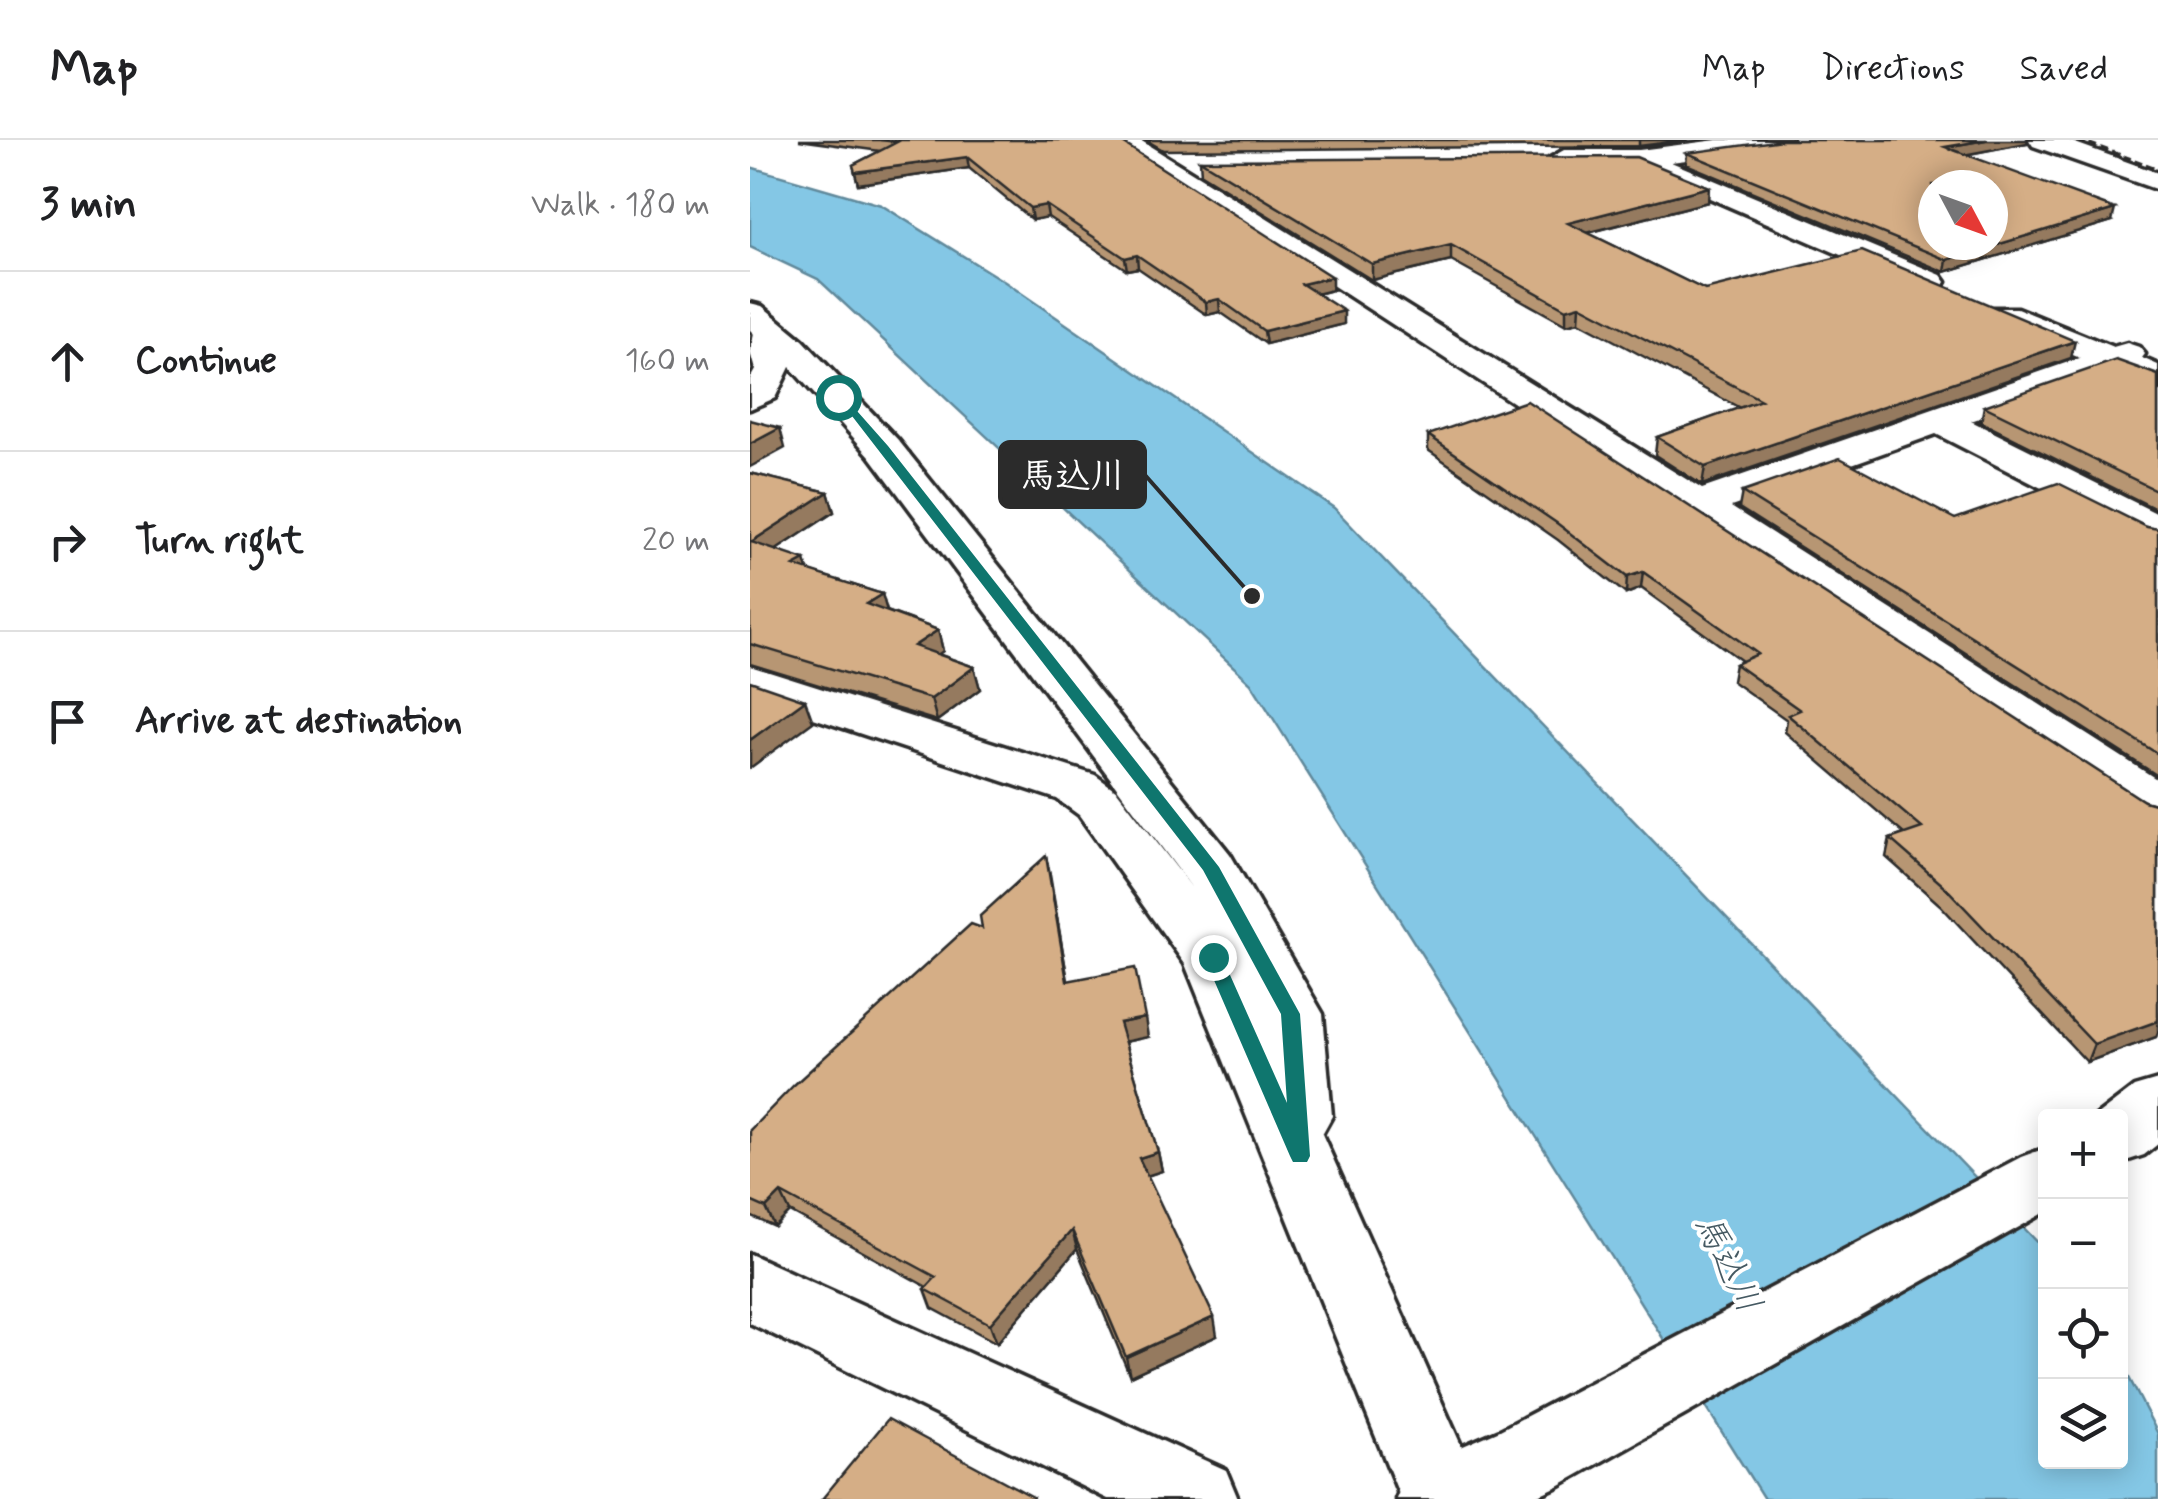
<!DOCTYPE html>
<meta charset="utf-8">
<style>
body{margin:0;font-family:Mynerve,"Klee One",sans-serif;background:#f6f6f6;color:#202124}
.controls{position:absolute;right:30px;bottom:30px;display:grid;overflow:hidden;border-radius:10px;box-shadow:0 5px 25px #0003}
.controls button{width:90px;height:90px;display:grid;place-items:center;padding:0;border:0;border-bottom:2px solid #e0e0e0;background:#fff;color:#202124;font:50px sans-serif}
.compass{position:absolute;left:1168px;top:30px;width:90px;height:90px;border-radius:50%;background:#fff;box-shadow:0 5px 25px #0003;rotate:131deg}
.stop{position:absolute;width:30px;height:30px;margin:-22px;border:8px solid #0f766e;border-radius:50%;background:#fff}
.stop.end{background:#0f766e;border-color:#fff;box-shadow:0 2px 10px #0008}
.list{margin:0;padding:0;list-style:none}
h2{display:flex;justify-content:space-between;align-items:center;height:130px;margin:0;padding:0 40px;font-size:42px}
h2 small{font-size:32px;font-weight:400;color:#757577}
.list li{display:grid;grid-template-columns:65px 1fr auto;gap:30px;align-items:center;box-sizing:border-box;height:180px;padding:0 40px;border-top:2px solid #e0e0e0}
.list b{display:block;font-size:38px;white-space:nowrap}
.list em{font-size:32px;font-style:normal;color:#757577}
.icon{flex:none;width:55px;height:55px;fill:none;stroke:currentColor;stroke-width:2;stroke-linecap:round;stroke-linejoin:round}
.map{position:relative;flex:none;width:1408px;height:1359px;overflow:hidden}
header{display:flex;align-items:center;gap:60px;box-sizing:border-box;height:140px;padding:0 50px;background:#fff;border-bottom:2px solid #e0e0e0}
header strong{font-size:48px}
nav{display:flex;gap:55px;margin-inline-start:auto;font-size:35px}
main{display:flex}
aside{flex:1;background:#fff}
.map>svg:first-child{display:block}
.water{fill:#84c7e5;stroke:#60899b;stroke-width:2.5}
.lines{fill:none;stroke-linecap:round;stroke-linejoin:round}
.street-casing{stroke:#2b2b2b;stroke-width:7}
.secondary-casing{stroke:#2b2b2b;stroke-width:7}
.street{fill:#fff;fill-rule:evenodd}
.secondary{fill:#fff;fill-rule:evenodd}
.rail{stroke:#2b2b2b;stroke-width:4;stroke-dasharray:8 4;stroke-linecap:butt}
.wall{fill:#b79673;stroke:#2b2b2b;stroke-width:2.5}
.shaded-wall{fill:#957a5e;stroke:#2b2b2b;stroke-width:2.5}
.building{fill:#d5ae86;stroke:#2b2b2b;stroke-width:2.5;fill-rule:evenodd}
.route{fill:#0f766e}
.labels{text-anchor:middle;stroke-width:8;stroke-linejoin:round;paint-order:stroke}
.water-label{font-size:35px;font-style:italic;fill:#465a63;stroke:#fff}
.leader{fill:none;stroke:#2b2b2b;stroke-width:4}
.callout-dot{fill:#2b2b2b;stroke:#fff;stroke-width:4}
.callout{fill:#2b2b2b;stroke:#2b2b2b;stroke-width:4}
.callout-label{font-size:35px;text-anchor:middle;font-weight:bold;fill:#fff}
</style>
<header>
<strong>Map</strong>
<nav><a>Map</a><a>Directions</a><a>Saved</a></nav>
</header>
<main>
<aside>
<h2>3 min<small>Walk · 180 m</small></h2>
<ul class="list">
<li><svg class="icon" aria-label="ahead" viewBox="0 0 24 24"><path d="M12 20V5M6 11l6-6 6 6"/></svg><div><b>Continue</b></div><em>160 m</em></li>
<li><svg class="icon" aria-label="right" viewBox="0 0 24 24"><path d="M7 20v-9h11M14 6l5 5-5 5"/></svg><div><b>Turn right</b></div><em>20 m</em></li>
<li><svg class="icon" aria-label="arrive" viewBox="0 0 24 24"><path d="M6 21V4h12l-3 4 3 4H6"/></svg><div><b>Arrive at destination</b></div></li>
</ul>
</aside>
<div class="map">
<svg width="1408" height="1359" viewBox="0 0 1408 1359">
<rect width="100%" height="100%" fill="#fff"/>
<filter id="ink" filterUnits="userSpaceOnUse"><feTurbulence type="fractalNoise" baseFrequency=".01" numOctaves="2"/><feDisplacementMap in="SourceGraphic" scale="20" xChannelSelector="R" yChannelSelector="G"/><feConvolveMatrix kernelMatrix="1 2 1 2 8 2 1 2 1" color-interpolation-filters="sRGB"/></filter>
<g filter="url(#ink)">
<path class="water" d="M 0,27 L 131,65 L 255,142 L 584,368 L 1295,1110 L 1296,1322 L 1370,1322 L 1371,1222 L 1408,1294 L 1408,1359 L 1014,1359 L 501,543 L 68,139 L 0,107 Z"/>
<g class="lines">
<defs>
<path id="street" d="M 359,0 L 390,0 L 952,349 L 1330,218 L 1243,182 L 1238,175 L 1243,168 L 1267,168 L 1363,207 L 1377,203 L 1389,207 L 1395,214 L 1392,218 L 1408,225 L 1408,249 L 1361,232 L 1221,281 L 1408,374 L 1408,404 L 1393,400 L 1186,294 L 981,367 L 1408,640 L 1408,681 L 1389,676 L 933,373 Z
M 967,0 L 1042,0 L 1029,8 L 921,22 L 1191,135 L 1196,142 L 1191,149 L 1169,149 L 886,26 L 814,26 L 800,18 L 814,10 L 889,10 Z
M 0,163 L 12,166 L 53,200 L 148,300 L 480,714 L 573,874 L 582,976 L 572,994 L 735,1359 L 651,1359 L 435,824 L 329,675 L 307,659 L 0,557 L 0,526 L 345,635 L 367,651 L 442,748 L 120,316 L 40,227 L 25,258 L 0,269 L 0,239 L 5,230 L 0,212 L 4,194 L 0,190 Z
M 0,1114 L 476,1330 L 488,1359 L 358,1359 L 0,1183 Z"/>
<path id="secondary" d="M 1279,0 L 1317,0 L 1408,33 L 1408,50 L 1283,6 Z
M 1408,940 L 1408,1004 L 1394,1015 L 1370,1023 L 1370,976 L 1346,976 L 1384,947 Z
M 1296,1008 L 1296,1072 L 808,1346 L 780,1359 L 646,1359 L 658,1330 L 750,1290 L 1271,1017 Z"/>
</defs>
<use href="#street" class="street-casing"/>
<use href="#secondary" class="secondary-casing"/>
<use href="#street" class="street"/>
<use href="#secondary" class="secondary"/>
<path class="rail" d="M 1328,0 L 1408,29"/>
</g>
<path class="wall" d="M 49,0 L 368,0 L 582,150 L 567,154 L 594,184 L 516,204 L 470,172 L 457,175 L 388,128 L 377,130 L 298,77 L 282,80 L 219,28 L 108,44 L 103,25 L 130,11 Z
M 396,0 L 937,0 L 889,6 L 413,10 Z
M 1277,3 L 1214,15 L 1362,81 L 1195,132 L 936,24 L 937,13 Z
M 450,20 L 958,62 L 838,93 L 955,150 L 1321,218 L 952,345 L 905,315 L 907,297 L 990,268 L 829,182 L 816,185 L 701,121 L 622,140 L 451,34 Z
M 1408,235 L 1408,370 L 1231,282 L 1234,266 Z
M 678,295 L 1394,661 L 1408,665 L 1408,892 L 1406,897 L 1337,922 L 1190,765 L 1136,717 L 1140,699 L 1154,694 L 1035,592 L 1037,580 L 982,541 L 985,524 L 992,521 L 891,448 L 876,454 L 808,400 L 678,310 Z
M 0,333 L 78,352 L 84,372 L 26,410 L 58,431 L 132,454 L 137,471 L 188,490 L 193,511 L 188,514 L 224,527 L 230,549 L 187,581 L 0,524 Z
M 992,352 L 1205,379 L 1397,387 L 1408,389 L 1408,636 L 989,368 Z
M 296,716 L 318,841 L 398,897 L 375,902 L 408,1012 L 412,1031 L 397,1036 L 467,1196 L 380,1236 L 327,1109 L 247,1203 L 182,1168 L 175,1149 L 177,1147 L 40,1072 L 25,1087 L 0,1076 L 0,990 L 232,788 Z"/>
<path class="shaded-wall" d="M 889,0 L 937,0 L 889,6 Z
M 1236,0 L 1278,0 L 1277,3 L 1192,19 L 1195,7 Z
M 217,17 L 219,28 L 108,44 L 105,32 Z
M 959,47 L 958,62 L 817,98 L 818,83 Z
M 296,65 L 298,77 L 282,80 L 280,68 Z
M 1365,69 L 1362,81 L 1195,132 L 1197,120 Z
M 701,105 L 701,121 L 622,140 L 622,124 Z
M 387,115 L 388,128 L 377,130 L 375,118 Z
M 582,137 L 582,150 L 553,157 L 552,144 Z
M 469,159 L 470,172 L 457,175 L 456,162 Z
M 830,165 L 829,182 L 816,185 L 816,169 Z
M 594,171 L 594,184 L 516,204 L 514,191 Z
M 1325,201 L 1321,218 L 952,345 L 955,327 Z
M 30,288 L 35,308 L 0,327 L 0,304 Z
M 78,352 L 84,372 L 8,422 L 1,402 Z
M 55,420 L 61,440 L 44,426 Z
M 893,432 L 891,448 L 876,454 L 877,437 Z
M 132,454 L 138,475 L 116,464 Z
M 188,490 L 193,511 L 170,527 L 164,506 Z
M 224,527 L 230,549 L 187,581 L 181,559 Z
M 55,560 L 63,582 L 0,628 L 0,600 Z
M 296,716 L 300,735 L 321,860 L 317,841 Z
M 1408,873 L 1408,892 L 1406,897 L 1337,922 L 1344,904 Z
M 395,878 L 398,897 L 373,902 L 369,883 Z
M 408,1012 L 412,1031 L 393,1037 L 389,1018 Z
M 31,1053 L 40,1072 L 25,1087 L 16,1068 Z
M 322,1090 L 327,1109 L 247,1203 L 240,1184 Z
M 464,1177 L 467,1196 L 380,1236 L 376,1217 Z"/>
<path class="building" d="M 130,0 L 368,0 L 582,137 L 552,144 L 594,171 L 514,191 L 469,159 L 456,162 L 387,115 L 375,118 L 296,65 L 280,68 L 217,17 L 105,32 L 103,25 L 147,2 Z
M 1032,0 L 1236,0 L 1195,7 L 1365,69 L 1197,120 L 937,13 ZM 1183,45 L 1243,45 L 1243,105 L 1183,105 Z
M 886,17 L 959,47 L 818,83 L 955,150 L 1112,111 L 1325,201 L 955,327 L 907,297 L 1011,260 L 830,165 L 816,169 L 701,105 L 622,124 L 450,20 Z
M 1366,220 L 1408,235 L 1408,351 L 1234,266 Z
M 777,261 L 1394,661 L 1408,665 L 1408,881 L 1344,904 L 1195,747 L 1140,699 L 1172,688 L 1038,575 L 1050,570 L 985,524 L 1008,514 L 893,432 L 877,437 L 808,384 L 678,295 Z
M 0,280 L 30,288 L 0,304 Z
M 1090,318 L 1205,379 L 1308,343 L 1397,387 L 1408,389 L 1408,614 L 992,352 Z
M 0,333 L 78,352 L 1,402 L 55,420 L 44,426 L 132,454 L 116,464 L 188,490 L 164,506 L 224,527 L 181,559 L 0,504 Z
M 0,541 L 55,560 L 0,600 Z
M 296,716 L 317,841 L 385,828 L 395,878 L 369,883 L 408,1012 L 389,1018 L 464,1177 L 376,1217 L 322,1090 L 240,1184 L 175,1149 L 186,1137 L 31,1053 L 16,1068 L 0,1061 L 0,990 L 44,945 L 221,784 L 232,788 L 230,776 Z
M 138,1279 L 283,1357 L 282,1359 L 72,1359 Z"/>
</g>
<path class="route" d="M 85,254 L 92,254 L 138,306 L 469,727 L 550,874 L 560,1016 L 557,1022 L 543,1022 L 540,1016 L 454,817 L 463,810 L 472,817 L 537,963 L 531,874 L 453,730 Z"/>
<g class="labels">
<g class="water-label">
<text transform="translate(979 1123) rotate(63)" y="12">馬込川</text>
</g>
</g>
<path class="leader" d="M502 456L395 335"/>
<circle class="callout-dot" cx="502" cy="456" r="10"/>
<rect class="callout" x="250" y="302" width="145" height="65" rx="10"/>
<g class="callout-label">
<text x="323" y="347">馬込川</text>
</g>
</svg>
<div class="controls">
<button>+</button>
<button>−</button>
<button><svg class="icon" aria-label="locate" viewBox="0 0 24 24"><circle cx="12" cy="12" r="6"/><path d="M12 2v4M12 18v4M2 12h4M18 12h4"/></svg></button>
<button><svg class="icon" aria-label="layers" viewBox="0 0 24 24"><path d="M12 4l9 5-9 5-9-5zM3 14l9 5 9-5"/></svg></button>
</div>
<svg class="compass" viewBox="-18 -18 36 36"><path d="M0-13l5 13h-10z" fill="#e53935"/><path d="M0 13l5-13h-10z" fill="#757577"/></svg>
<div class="stop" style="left:88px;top:257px"></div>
<div class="stop end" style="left:463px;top:817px"></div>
</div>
</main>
